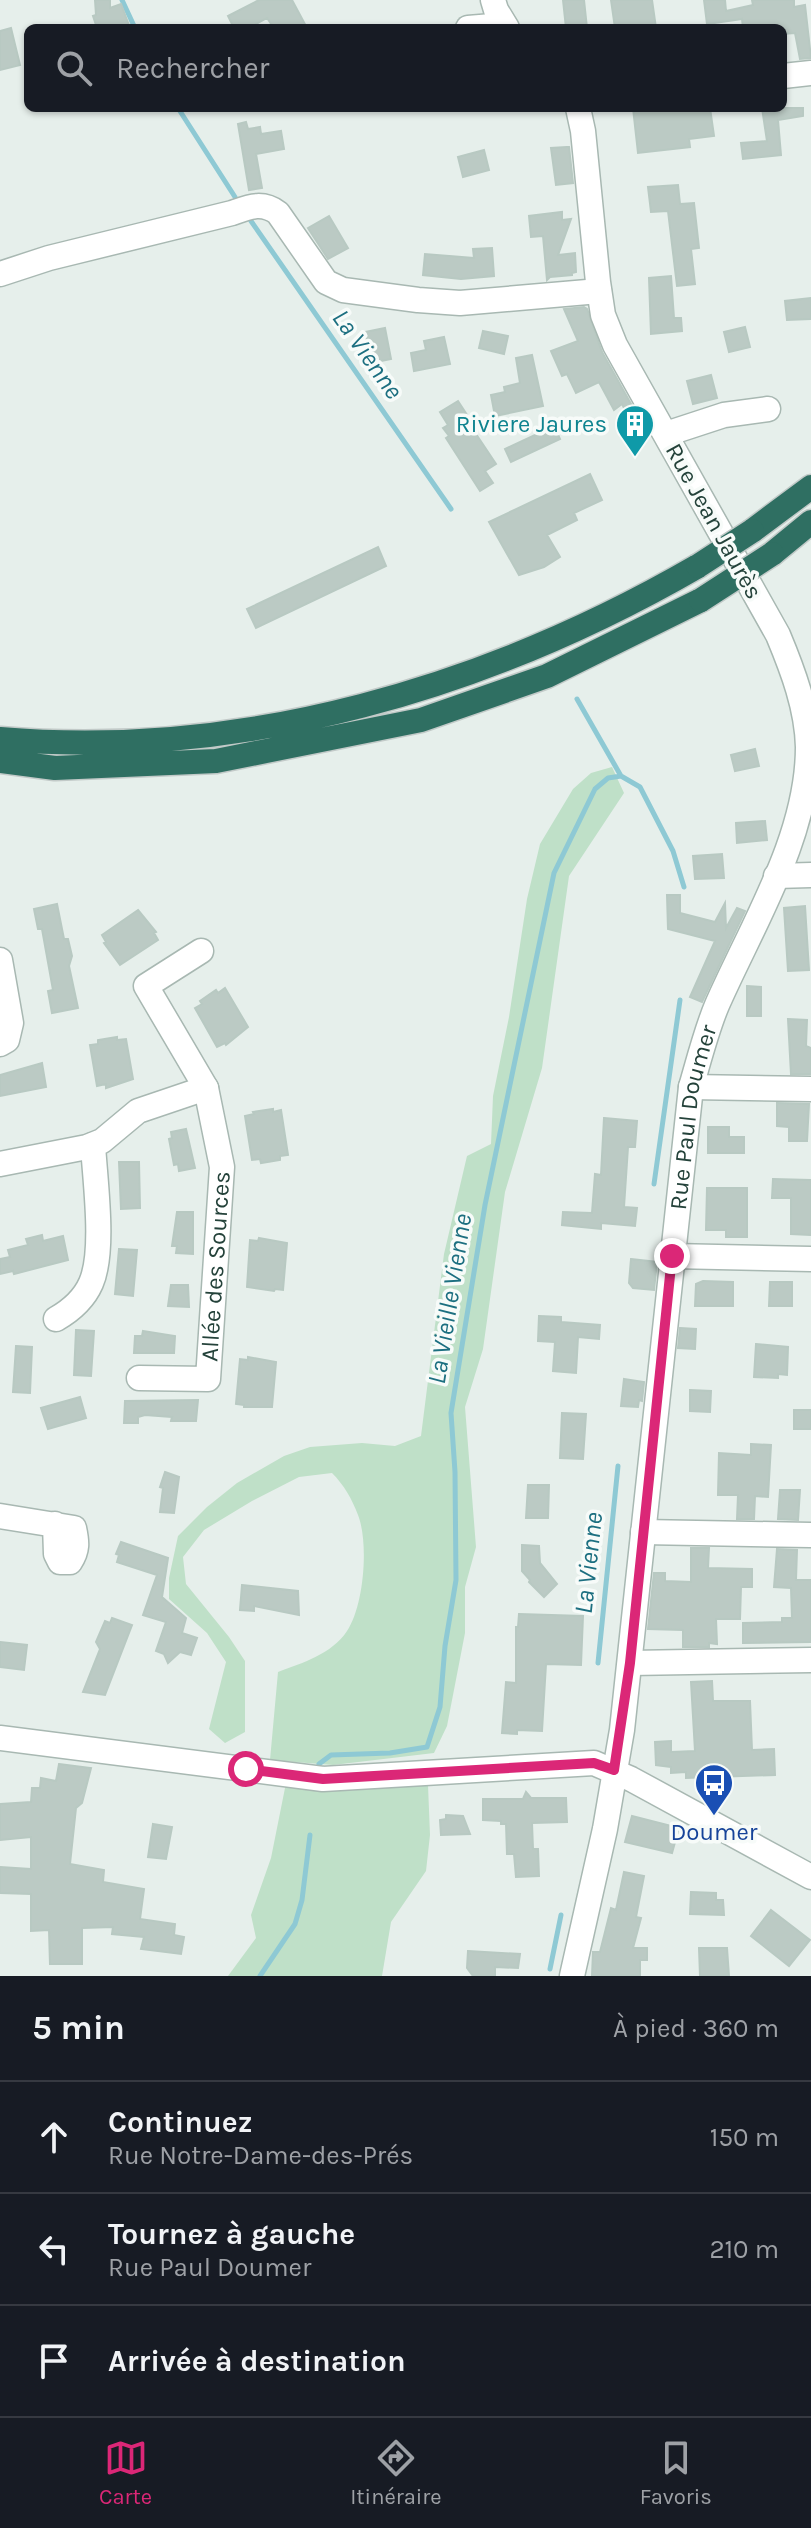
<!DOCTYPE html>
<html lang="fr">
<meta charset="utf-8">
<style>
body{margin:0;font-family:Karla,sans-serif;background:#20242c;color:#f1f3f6}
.stop{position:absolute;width:24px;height:24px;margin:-18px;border:6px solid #db2777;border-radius:50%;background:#fff}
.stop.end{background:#db2777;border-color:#fff;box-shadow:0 2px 8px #0008}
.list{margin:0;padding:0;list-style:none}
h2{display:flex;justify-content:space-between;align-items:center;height:104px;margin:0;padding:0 32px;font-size:34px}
h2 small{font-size:26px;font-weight:400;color:#9ea1a6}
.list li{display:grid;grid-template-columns:52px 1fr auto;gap:24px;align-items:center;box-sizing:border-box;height:112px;padding:0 32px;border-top:2px solid #363941}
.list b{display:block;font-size:30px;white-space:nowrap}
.list p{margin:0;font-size:26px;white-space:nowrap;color:#9ea1a6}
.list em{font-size:26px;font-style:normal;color:#9ea1a6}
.icon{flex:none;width:44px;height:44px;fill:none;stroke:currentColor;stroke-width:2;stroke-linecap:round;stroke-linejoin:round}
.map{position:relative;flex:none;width:811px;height:1976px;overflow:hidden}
.search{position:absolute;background:#171b24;box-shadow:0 2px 6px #0004;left:24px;right:24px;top:24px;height:88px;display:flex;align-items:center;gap:20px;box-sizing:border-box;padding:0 28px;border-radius:12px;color:#9ea1a6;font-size:30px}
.sheet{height:440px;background:#171b24}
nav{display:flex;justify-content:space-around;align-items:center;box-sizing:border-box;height:112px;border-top:2px solid #363941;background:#171b24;font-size:22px;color:#9ea1a6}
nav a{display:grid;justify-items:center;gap:4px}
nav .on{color:#db2777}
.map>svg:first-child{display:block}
.green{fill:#bfe0c8}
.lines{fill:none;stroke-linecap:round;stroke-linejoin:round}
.stream{stroke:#8ec9d4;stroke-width:5}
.building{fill:#bbcac4;stroke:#b8c9c2;stroke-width:2}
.minor-casing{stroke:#a8b8b2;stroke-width:27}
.highway-casing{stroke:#c2cac8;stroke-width:27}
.minor{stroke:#fff;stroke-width:24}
.highway{stroke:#2f6f62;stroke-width:24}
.highway-bridge-casing{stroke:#c2cac8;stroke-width:27;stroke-linecap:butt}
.highway-bridge{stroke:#2f6f62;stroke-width:24}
.route{stroke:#db2777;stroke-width:10}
.labels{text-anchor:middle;stroke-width:7;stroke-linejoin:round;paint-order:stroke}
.culture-label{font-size:24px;fill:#0d838f;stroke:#f7fbf9;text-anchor:end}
.street-label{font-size:24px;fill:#24423a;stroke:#f7fbf9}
.transit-label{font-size:24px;fill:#164399;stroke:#f7fbf9}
.water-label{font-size:26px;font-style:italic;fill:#1c6f80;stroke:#f7fbf9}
</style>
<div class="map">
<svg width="811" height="1976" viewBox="0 0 811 1976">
<rect width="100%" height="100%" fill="#e6efeb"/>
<path class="green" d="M 612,767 L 624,793 L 569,876 L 542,1068 L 505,1192 L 483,1349 L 465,1407 L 476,1547 L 465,1587 L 465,1633 L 447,1726 L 434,1753 L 333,1765 L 270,1760 L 278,1672 C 302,1663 332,1654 347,1631 C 364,1606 369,1543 358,1515 C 352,1499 344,1485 332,1473 L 299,1477 L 252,1501 L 204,1530 L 183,1557 L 186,1584 L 229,1637 L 245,1661 L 245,1732 L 225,1743 L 209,1729 L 226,1662 L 207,1633 L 169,1599 L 169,1578 L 178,1536 L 207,1507 L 237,1483 L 284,1456 L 310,1447 L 362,1443 L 395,1446 L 421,1436 L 444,1254 L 467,1156 L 491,1144 L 493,1096 L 509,1017 L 527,899 L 540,844 L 573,789 L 591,773 Z
M 286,1783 L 358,1790 L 428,1785 L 430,1835 L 426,1871 L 391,1922 L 382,1976 L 228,1976 L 256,1938 L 251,1915 L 271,1858 Z"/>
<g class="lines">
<path class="stream" d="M 122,0 L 135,28
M 178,108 L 235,197
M 251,221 L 451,509
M 577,699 L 621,776 L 640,787 L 673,851 L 684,887
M 654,1184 L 680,1000
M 598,1663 L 618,1466
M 319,1764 L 331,1755 L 390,1753 L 427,1747 L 440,1707 L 445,1646 L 456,1580 L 455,1472 L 451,1413 L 485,1205 L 554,873 L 595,789 L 608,778 L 621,776
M 550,1969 L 561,1915
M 260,1976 L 295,1924 L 302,1900 L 310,1835"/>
</g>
<path class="building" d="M 95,0 L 110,0 L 110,8 L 121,4 L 130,28 L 97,28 L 93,16 L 96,15 Z
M 259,0 L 292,0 L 307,28 L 274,28 L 267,18 L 249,28 L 234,28 L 228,16 Z
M 563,0 L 584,0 L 587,28 L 566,28 Z
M 611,0 L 652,0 L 656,28 L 615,28 Z
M 704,0 L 725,0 L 726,11 L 753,5 L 752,0 L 794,0 L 794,7 L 805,5 L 811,58 L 800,59 L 795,33 L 783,34 L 783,28 L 743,28 L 742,19 L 707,24 Z
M 11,28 L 20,65 L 0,70 L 0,31 Z
M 633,108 L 710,108 L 714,136 L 689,139 L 690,147 L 638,153 Z
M 762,108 L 803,108 L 803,116 L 778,120 L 781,155 L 743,159 L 741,143 L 767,141 Z
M 246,122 L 248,129 L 260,127 L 261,134 L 281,131 L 284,149 L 256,154 L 262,188 L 249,190 L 238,124 Z
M 567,147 L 569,147 L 573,183 L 556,185 L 551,148 Z
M 484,150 L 489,170 L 463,177 L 458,157 Z
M 678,185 L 680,204 L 694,203 L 699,248 L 691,249 L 695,284 L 677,286 L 668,211 L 651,212 L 648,187 Z
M 562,212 L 562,220 L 571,219 L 558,255 L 575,253 L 576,272 L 572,273 L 572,275 L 550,277 L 547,280 L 543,236 L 531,237 L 529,216 Z
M 329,216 L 348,248 L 328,259 L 308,228 Z
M 492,248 L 494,276 L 461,279 L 423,275 L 425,254 L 474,258 L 473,249 Z
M 671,276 L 674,318 L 681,318 L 682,331 L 651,334 L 649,278 Z
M 811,298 L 811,319 L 787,320 L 785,301 Z
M 584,307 L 587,309 L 602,352 L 645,429 L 637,433 L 622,404 L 614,410 L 599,382 L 576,393 L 567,374 L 562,376 L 551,351 L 578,341 L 564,309 Z
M 745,327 L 750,347 L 729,352 L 724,332 Z
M 385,328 L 391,359 L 371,363 L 365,332 Z
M 483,331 L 508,336 L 504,354 L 479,348 Z
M 444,337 L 450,364 L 414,371 L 411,353 L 426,350 L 424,341 Z
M 532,355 L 543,406 L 495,416 L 491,395 L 505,392 L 504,387 L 520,383 L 516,358 Z
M 711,375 L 717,398 L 693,404 L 687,381 Z
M 458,401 L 471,421 L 468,422 L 496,464 L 485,471 L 493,483 L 480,491 L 446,438 L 449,436 L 443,428 L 448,425 L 440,412 Z
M 554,426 L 560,439 L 511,462 L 505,449 Z
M 590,474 L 602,500 L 574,513 L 577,520 L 547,535 L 560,557 L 544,567 L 519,575 L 489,522 Z
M 378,547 L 386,566 L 256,628 L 247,609 Z
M 755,749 L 759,766 L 735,771 L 731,755 Z
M 765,821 L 767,840 L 737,843 L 736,823 Z
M 722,854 L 724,878 L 695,879 L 693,856 Z
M 667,895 L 680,895 L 680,913 L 715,922 L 725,903 L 726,928 L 737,908 L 745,911 L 702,1002 L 690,997 L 715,941 L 668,929 Z
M 57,904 L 64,939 L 68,939 L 72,956 L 69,966 L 78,1008 L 52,1013 L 48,991 L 53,990 L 42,929 L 38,929 L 34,909 Z
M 805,906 L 809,970 L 788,971 L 784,908 Z
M 138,910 L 156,932 L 154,933 L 158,940 L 120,965 L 104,943 L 106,942 L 102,935 Z
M 747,986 L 761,987 L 761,1016 L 747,1016 Z
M 225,988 L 248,1027 L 226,1045 L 225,1043 L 217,1047 L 195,1008 L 202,1004 L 200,1001 L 216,990 L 218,993 Z
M 788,1019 L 807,1020 L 806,1046 L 811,1048 L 811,1074 L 791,1074 Z
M 117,1037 L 117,1040 L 126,1039 L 133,1079 L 106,1088 L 106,1084 L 97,1086 L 90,1045 L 98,1044 L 98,1040 Z
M 42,1063 L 46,1087 L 0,1096 L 0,1075 Z
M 777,1103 L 809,1104 L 807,1141 L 789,1141 L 789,1127 L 777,1126 Z
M 273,1109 L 273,1112 L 281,1110 L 288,1155 L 280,1156 L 280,1160 L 261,1163 L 260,1159 L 252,1160 L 245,1116 L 254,1114 L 253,1112 Z
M 604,1118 L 637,1121 L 635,1147 L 628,1147 L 624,1207 L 637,1208 L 635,1226 L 601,1223 L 601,1229 L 562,1225 L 563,1212 L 592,1213 L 595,1174 L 601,1175 Z
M 708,1127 L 729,1127 L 729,1137 L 744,1137 L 744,1153 L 708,1153 Z
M 186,1129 L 195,1168 L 179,1171 L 178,1164 L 174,1165 L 169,1139 L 172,1138 L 171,1132 Z
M 119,1162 L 139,1162 L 140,1208 L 121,1209 Z
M 773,1179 L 811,1180 L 811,1235 L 791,1234 L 791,1198 L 772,1198 Z
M 707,1188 L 747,1188 L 747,1237 L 726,1237 L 726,1230 L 706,1230 Z
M 177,1212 L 193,1212 L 193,1254 L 176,1253 L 177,1246 L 172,1246 Z
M 42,1235 L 43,1241 L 63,1236 L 68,1260 L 14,1274 L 13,1271 L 0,1274 L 0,1259 L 10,1257 L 8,1250 L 28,1245 L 26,1239 Z
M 259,1238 L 287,1243 L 283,1290 L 275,1289 L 274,1291 L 247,1287 L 250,1240 L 258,1241 Z
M 119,1249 L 137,1250 L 133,1296 L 115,1294 Z
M 631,1259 L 657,1262 L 654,1290 L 633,1288 L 629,1283 Z
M 703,1281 L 733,1282 L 733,1306 L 695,1306 L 696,1284 Z
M 770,1282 L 792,1282 L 792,1306 L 769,1306 Z
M 171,1285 L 188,1285 L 189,1307 L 168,1306 Z
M 539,1316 L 561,1317 L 561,1322 L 600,1325 L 599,1339 L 578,1337 L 576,1373 L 553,1371 L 555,1342 L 538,1341 Z
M 680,1328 L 696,1329 L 695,1349 L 678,1348 Z
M 76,1330 L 94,1331 L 91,1376 L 74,1375 Z
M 143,1331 L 175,1336 L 174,1353 L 134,1353 L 135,1336 L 142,1336 Z
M 756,1344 L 788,1347 L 787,1375 L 778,1374 L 778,1378 L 754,1377 Z
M 16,1346 L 32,1347 L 30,1393 L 13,1392 Z
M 248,1357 L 276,1362 L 272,1407 L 244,1407 L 244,1405 L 236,1404 L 240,1359 L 248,1360 Z
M 624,1379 L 644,1382 L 642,1401 L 639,1400 L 638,1407 L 621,1406 Z
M 690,1390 L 711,1391 L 710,1412 L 690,1411 Z
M 80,1397 L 86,1418 L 48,1429 L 41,1408 Z
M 198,1400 L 196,1421 L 171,1421 L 172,1417 L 145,1415 L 138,1417 L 138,1423 L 124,1423 L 125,1401 Z
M 794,1410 L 811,1410 L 811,1429 L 794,1429 Z
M 562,1413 L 586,1414 L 583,1459 L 560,1458 Z
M 751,1444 L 771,1445 L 768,1497 L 755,1496 L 754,1519 L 737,1519 L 738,1495 L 718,1495 L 719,1453 L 751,1455 Z
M 165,1472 L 179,1477 L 174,1513 L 160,1512 L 163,1488 L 160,1487 Z
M 528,1485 L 549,1485 L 548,1518 L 526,1518 Z
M 780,1490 L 800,1490 L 798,1520 L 778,1519 Z
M 121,1542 L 168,1558 L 162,1597 L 186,1618 L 182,1633 L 197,1638 L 191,1655 L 180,1652 L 168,1663 L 164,1654 L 156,1651 L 166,1622 L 143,1615 L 157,1575 L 117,1562 L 119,1555 L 116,1554 Z
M 522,1545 L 539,1546 L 540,1563 L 557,1584 L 544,1597 L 529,1582 L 530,1580 L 522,1571 Z
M 691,1548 L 709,1548 L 708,1568 L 752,1569 L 752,1587 L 741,1587 L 740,1619 L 716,1619 L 717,1644 L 709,1643 L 709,1647 L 683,1647 L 683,1630 L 648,1629 L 654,1573 L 665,1573 L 665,1581 L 691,1582 Z
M 777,1549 L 797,1550 L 796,1580 L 811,1580 L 811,1642 L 743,1643 L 743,1623 L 782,1622 L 782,1618 L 792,1618 L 791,1588 L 774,1587 Z
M 242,1585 L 298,1591 L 299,1615 L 254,1606 L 254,1611 L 240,1610 Z
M 519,1614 L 583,1616 L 581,1665 L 546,1664 L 542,1731 L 517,1730 L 517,1734 L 502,1733 L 506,1682 L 516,1683 L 516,1627 L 518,1627 Z
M 112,1618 L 132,1625 L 105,1695 L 83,1692 L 100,1649 L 96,1642 L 105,1621 L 110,1623 Z
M 0,1642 L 27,1645 L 24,1670 L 0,1667 Z
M 712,1681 L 713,1701 L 750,1701 L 752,1750 L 774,1749 L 775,1775 L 686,1778 L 686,1772 L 671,1773 L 671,1767 L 656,1765 L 655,1742 L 671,1741 L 671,1752 L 695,1751 L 691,1682 Z
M 59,1764 L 91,1768 L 82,1803 L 76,1808 L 70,1864 L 104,1870 L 103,1882 L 144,1889 L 140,1919 L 175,1924 L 174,1935 L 184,1937 L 181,1954 L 141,1949 L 144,1937 L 112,1934 L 113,1927 L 82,1928 L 82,1964 L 50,1964 L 49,1930 L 31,1931 L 31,1894 L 0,1893 L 0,1867 L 31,1869 L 31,1837 L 0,1840 L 0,1804 L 31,1802 L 32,1788 L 40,1788 L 41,1778 L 56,1781 Z
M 526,1792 L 531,1798 L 566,1798 L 567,1822 L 532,1823 L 533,1849 L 538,1849 L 539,1876 L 516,1877 L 514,1854 L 507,1854 L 506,1824 L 501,1824 L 501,1821 L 483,1820 L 483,1799 L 523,1799 Z
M 446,1815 L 463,1816 L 470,1834 L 441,1835 L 440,1820 L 446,1819 Z
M 632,1816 L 679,1828 L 672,1853 L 625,1842 Z
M 153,1824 L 172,1827 L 166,1859 L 148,1857 Z
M 624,1872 L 644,1876 L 636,1917 L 641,1918 L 633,1948 L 647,1948 L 647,1960 L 640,1960 L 640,1976 L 592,1976 L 593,1952 L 600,1952 L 611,1908 L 616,1910 Z
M 691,1892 L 716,1893 L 716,1900 L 723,1900 L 724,1915 L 690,1914 Z
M 771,1910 L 810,1940 L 789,1966 L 751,1936 Z
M 699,1948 L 727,1948 L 729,1976 L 700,1976 Z
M 468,1951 L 520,1954 L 518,1968 L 495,1967 L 495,1976 L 473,1976 L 467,1968 Z"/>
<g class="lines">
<defs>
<g id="minor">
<path d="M 493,0 L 496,10 L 507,28"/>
<path d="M 468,28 L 504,25"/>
<path d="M 783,76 L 811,73"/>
<path d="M 0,274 L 49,258 L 232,213 C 249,207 262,201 278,213 L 326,282 L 343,290 L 418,300 L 460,303 L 599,291"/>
<path d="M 666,434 L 724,415 L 768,409"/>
<path d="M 776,876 L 811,875"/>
<path d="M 0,960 L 11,1023 L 7,1040 L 0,1044"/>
<path d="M 691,1087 L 811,1089"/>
<path d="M 0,1164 L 87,1147 L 102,1141 L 138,1111 L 206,1088"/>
<path d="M 672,1256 L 811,1259"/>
<path d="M 56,1319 C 70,1311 84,1299 91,1283 C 105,1251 95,1181 93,1145"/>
<path id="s1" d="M 139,1378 L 208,1379 L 222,1167 L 206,1088 L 146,986 L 201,951"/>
<path d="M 0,1516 L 74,1528 C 77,1542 78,1550 70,1562 L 60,1562 L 56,1554 L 55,1524"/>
<path d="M 643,1532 L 811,1535"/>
<path d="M 630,1663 L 811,1660"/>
<path d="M 0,1738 L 323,1779 L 594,1763 L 631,1779 L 811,1877"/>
<path id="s2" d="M 572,1976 L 605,1829 L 622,1730 L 691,1087 C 699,1060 706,1031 717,1005 C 752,925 808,837 808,747 C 807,708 793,671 778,635 L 615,345 L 603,315 L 598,282 L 583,131 L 578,108"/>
</g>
<path id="highway" d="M 752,531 L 811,487
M 772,554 L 811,522
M 0,739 C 244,760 489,687 698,566
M 0,761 L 55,768 L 216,761 L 421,720 L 547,676 L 701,600"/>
</defs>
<use href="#minor" class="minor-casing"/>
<use href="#highway" class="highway-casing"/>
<use href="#minor" class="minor"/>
<use href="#highway" class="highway"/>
<defs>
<path id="highway-bridge" d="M 698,566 L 752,531
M 701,600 L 772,554"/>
</defs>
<use href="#highway-bridge" class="highway-bridge-casing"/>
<use href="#highway-bridge" class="highway-bridge"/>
</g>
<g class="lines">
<path class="route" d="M 246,1769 L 323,1779 L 594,1763 L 614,1770 L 630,1663 L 672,1256"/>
</g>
<defs>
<symbol id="building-pin" viewBox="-11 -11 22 30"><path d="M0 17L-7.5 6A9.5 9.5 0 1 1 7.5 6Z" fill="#0f9aa8" stroke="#f7fbf9"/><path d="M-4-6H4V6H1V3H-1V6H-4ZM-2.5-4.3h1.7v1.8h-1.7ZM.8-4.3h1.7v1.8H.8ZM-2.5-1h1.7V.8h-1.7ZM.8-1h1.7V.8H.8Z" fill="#fff"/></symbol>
<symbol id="bus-pin" viewBox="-11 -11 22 30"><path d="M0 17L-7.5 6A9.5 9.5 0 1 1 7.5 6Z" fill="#1a4fb4" stroke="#f7fbf9"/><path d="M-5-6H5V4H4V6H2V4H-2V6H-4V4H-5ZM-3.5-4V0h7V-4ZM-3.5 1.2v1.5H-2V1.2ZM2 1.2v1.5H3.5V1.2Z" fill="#fff"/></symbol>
</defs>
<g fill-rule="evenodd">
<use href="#building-pin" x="613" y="402" width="44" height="60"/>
<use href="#bus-pin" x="692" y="1761" width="44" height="60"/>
</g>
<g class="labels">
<g class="culture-label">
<text x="607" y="432">Riviere Jaures</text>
</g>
<g class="street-label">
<text transform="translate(714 521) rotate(61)" y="8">Rue Jean Jaurès</text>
<text dy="8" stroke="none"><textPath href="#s2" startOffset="868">Rue Paul Doumer</textPath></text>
<text dy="8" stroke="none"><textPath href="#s1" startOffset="182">Allée des Sources</textPath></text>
</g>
<g class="transit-label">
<text x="714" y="1840">Doumer</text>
</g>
<g class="water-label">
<text transform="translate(368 354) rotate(55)" y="9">La Vienne</text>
<text transform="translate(449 1299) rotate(-81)" y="9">La Vieille Vienne</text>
<text transform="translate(588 1563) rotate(-84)" y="9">La Vienne</text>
</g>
</g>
</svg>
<div class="stop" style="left:246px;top:1769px"></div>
<div class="stop end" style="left:672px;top:1256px"></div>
<div class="search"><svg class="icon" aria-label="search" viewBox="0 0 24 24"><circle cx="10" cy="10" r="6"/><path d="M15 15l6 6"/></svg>Rechercher</div>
</div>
<section class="sheet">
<h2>5 min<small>À pied · 360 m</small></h2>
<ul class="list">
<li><svg class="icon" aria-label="ahead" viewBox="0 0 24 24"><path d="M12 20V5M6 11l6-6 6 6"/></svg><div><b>Continuez</b><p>Rue Notre-Dame-des-Prés</p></div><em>150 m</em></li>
<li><svg class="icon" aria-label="left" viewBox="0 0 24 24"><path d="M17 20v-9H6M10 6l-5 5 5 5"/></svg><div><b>Tournez à gauche</b><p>Rue Paul Doumer</p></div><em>210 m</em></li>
<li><svg class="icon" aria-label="arrive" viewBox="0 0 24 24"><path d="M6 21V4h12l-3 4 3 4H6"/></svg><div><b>Arrivée à destination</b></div></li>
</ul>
</section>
<nav>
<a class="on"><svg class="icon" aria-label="map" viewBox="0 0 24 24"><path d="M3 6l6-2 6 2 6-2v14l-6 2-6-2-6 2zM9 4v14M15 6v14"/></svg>Carte</a>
<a><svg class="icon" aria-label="directions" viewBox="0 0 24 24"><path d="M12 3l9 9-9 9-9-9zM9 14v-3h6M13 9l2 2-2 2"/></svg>Itinéraire</a>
<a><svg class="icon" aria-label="saved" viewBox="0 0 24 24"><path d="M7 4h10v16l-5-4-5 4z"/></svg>Favoris</a>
</nav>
